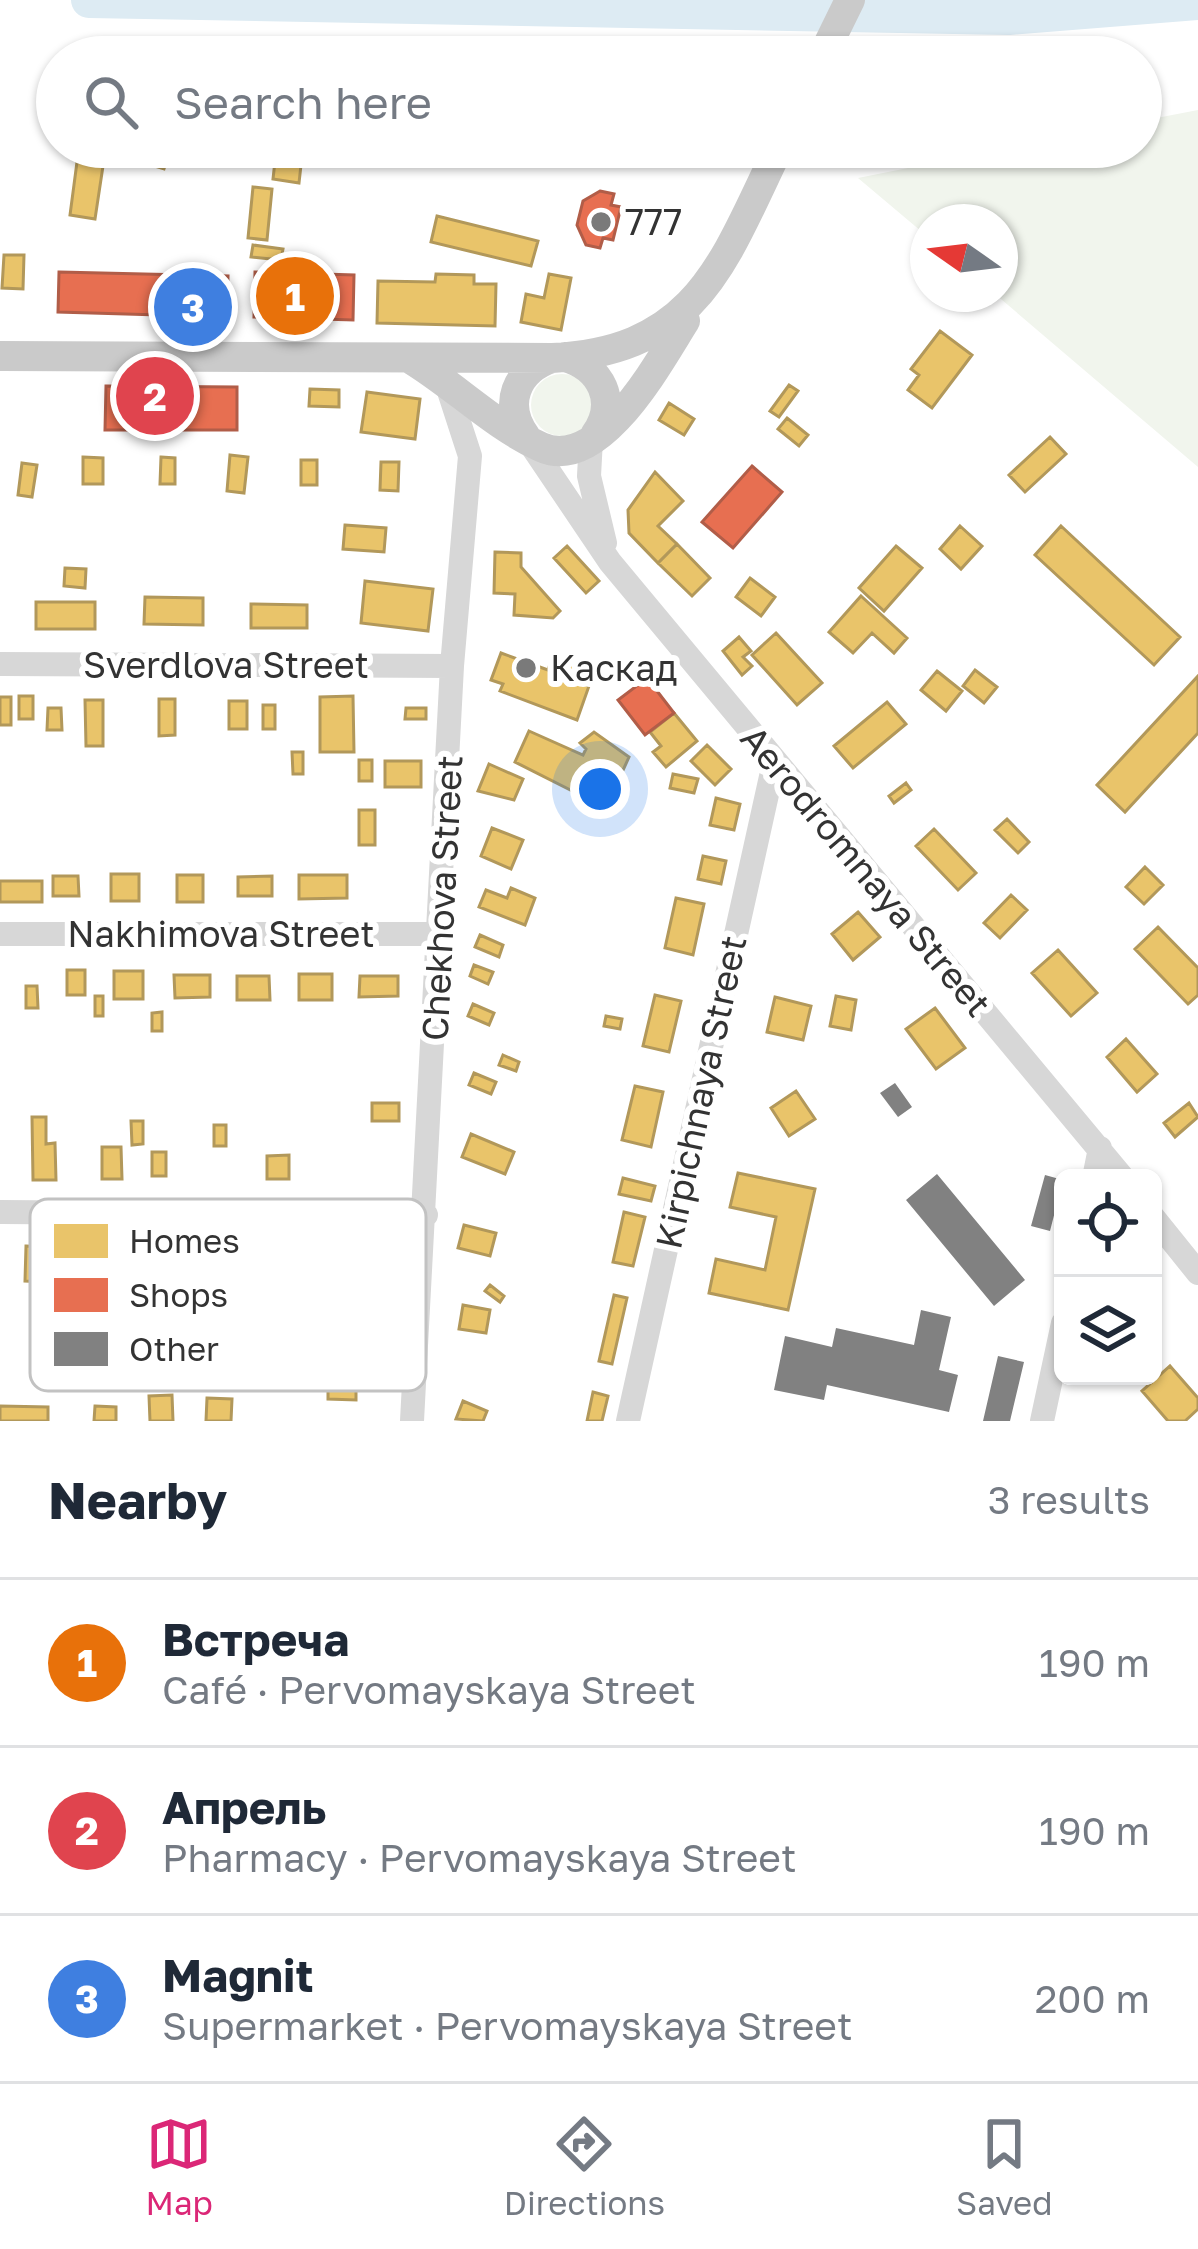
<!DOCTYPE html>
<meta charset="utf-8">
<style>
body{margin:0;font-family:"Golos Text",sans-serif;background:#f2f2f3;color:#1f2937}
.controls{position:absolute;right:36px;bottom:36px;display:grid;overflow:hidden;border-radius:18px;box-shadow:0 3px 9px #0004}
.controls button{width:108px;height:108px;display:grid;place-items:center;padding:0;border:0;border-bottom:3px solid #e0e1e3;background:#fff;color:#1f2937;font:60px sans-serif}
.compass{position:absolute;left:910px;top:204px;width:108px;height:108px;border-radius:50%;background:#fff;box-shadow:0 3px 9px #0004;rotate:284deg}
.you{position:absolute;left:600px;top:789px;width:42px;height:42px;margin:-30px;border:9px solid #fff;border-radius:50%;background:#1a73e8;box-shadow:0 0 0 18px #1a73e833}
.badge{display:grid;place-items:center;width:78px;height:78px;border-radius:50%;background:#db2777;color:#fff;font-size:39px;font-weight:700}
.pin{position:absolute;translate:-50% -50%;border:6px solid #fff;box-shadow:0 3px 12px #0006}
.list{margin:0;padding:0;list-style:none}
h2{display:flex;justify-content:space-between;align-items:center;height:156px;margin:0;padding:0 48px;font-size:51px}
h2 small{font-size:39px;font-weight:400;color:#747a83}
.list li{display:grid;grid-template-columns:78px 1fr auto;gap:36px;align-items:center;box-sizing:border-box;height:168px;padding:0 48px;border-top:3px solid #e0e1e3}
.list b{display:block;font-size:45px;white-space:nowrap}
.list p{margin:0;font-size:39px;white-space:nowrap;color:#747a83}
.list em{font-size:39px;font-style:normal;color:#747a83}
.icon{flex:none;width:66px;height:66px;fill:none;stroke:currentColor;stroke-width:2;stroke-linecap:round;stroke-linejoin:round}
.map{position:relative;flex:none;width:1198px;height:1421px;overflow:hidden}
.search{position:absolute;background:#fff;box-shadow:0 3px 9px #0004;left:36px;right:36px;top:36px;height:132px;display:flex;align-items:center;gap:30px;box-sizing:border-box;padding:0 42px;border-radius:66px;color:#747a83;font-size:45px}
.sheet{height:660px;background:#fff}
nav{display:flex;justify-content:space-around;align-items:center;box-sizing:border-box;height:168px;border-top:3px solid #e0e1e3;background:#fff;font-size:33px;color:#747a83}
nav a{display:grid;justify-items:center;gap:6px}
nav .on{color:#db2777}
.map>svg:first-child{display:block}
.green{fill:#f1f5ed}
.homes{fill:#e9c46a;stroke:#b2985a;stroke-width:3}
.shops{fill:#e76f51;stroke:#b15d48;stroke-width:3}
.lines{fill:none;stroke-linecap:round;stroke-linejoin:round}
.river{stroke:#ddebf3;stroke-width:36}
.building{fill:#818181}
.minor{stroke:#d7d7d7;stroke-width:24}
.major{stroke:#cacaca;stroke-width:30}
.poi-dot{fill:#7a7a7a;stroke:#fff;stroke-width:4.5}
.labels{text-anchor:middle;stroke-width:12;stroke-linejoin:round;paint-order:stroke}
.poi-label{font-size:36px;fill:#333;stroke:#fff;text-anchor:start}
.street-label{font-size:36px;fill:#333;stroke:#fff}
.key{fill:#fff;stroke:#c2c2c2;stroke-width:3}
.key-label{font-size:33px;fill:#333}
</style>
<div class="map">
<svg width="1198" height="1421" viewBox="0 0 1198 1421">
<rect width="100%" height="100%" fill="#fff"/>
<path class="green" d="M 1198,110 L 1198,467 L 995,294 L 1000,294 L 1000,222 L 928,222 L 928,237 L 858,178 L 1013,147 L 1141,147 L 1141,121 Z
M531 405a31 31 0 1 1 62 0a31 31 0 1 1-62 0Z"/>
<path class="homes" d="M 138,147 L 168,156 L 164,169 L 99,149 Z
M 275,161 L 301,165 L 299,183 L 273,179 Z
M 77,162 L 103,166 L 95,219 L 70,215 Z
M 253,187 L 272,189 L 267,240 L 248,238 Z
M 437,216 L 538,241 L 531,266 L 431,242 Z
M 253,245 L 283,249 L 281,260 L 251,257 Z
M 4,255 L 24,255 L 23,289 L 2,288 Z
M 436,274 L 474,275 L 474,284 L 496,284 L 495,326 L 377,323 L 378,281 L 435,282 Z
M 549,274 L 571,278 L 561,330 L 521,322 L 526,294 L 544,298 Z
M 940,331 L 972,355 L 932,408 L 908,390 L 919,375 L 911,369 Z
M 789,385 L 798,391 L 779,417 L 770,411 Z
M 310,389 L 339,390 L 339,407 L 309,406 Z
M 367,392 L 420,399 L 415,439 L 361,432 Z
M 669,403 L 694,419 L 684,435 L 659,420 Z
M 787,418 L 808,435 L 799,446 L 778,429 Z
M 1050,437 L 1066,454 L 1025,492 L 1009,475 Z
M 230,455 L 248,457 L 244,493 L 227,491 Z
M 83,457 L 103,458 L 103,484 L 83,484 Z
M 161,457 L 175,458 L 175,484 L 160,484 Z
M 301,460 L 317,460 L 317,485 L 301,485 Z
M 381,462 L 399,462 L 398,491 L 380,490 Z
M 22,463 L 37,465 L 32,497 L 18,495 Z
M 655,472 L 683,501 L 658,526 L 677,544 L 658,563 L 629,533 L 628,510 Z
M 345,525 L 386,528 L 384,552 L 343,549 Z
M 960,526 L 982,546 L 961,569 L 940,549 Z
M 1061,526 L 1180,637 L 1154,665 L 1035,555 Z
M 677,544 L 710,578 L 692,596 L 658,563 Z
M 567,546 L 599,581 L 586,593 L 554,558 Z
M 896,546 L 922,568 L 884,611 L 859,588 Z
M 495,552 L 521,553 L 521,567 L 560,611 L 553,618 L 514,615 L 515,594 L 494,593 Z
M 65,568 L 86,569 L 85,588 L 64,586 Z
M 750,578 L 775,597 L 761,616 L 736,597 Z
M 365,581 L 433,589 L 428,631 L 361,623 Z
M 861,596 L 907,638 L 894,653 L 872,633 L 853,653 L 829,632 Z
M 145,597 L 203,598 L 203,625 L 144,624 Z
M 36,602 L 95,602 L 95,629 L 36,629 Z
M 251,604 L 307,605 L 307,628 L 251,628 Z
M 776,633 L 822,683 L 797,705 L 752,655 Z
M 739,637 L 751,651 L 743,657 L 752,666 L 742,675 L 723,651 Z
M 501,653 L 548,670 L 553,655 L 584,667 L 578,682 L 589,686 L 577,720 L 500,691 L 503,684 L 491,680 Z
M 975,670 L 997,687 L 984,703 L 963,686 Z
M 937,671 L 962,691 L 946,711 L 921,690 Z
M 1198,676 L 1198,733 L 1125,812 L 1097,785 Z
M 19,696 L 33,696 L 33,719 L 19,719 Z
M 353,696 L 354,752 L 320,752 L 320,697 Z
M 0,697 L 11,697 L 11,725 L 0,725 Z
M 159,699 L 175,699 L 175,735 L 159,736 Z
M 85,700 L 103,700 L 103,746 L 86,746 Z
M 229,701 L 247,701 L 247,729 L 229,729 Z
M 887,702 L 906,724 L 853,768 L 834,746 Z
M 263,705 L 275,705 L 275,729 L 263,729 Z
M 48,708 L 61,708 L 62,730 L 47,730 Z
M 406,708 L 426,708 L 426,719 L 405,719 Z
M 674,713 L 697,741 L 666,767 L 653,752 L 661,746 L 650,732 Z
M 529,731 L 583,755 L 586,749 L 580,743 L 594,732 L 629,757 L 606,808 L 515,762 Z
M 707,745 L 731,769 L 715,785 L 691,761 Z
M 292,752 L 303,752 L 303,774 L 293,774 Z
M 359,760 L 372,760 L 372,781 L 359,781 Z
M 385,761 L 421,761 L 421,787 L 385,787 Z
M 489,764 L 523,779 L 514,800 L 478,791 Z
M 673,774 L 698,779 L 694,793 L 670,788 Z
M 906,783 L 911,790 L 894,803 L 889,796 Z
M 716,798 L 740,804 L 734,830 L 710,825 Z
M 359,810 L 375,810 L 375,845 L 359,845 Z
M 1007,819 L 1029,842 L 1018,853 L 995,830 Z
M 492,828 L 523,840 L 511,869 L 481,856 Z
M 934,829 L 976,873 L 958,890 L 916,846 Z
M 703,856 L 726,861 L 721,884 L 698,879 Z
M 1145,867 L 1163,885 L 1144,904 L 1126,887 Z
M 111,874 L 139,874 L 139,901 L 111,901 Z
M 177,875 L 203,875 L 203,902 L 177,902 Z
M 299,875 L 347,875 L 347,898 L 299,899 Z
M 53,876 L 78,876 L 79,896 L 53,896 Z
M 272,876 L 272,896 L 238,896 L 238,877 Z
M 0,881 L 42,881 L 42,902 L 0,902 Z
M 511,888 L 535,898 L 525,925 L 479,907 L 486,890 L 507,898 Z
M 1011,895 L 1027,910 L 1000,938 L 984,923 Z
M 676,898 L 704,904 L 693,955 L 665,948 Z
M 858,912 L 880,937 L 853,960 L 832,934 Z
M 1158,927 L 1198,968 L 1198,995 L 1188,1004 L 1135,949 Z
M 480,935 L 503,945 L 499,957 L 475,947 Z
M 1058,950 L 1097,993 L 1071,1016 L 1032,973 Z
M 474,965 L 493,972 L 488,984 L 470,976 Z
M 67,970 L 85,970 L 85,995 L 67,995 Z
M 114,971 L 143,971 L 143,999 L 114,999 Z
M 299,974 L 332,974 L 332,1000 L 299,1000 Z
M 174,975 L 210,975 L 210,997 L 175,998 Z
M 237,976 L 269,976 L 270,1000 L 237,1000 Z
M 360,976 L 398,976 L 398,996 L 359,997 Z
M 26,986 L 37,986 L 38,1008 L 26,1008 Z
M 655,995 L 681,1001 L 669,1052 L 643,1046 Z
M 95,996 L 103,996 L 103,1016 L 95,1016 Z
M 836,996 L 856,1000 L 851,1030 L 830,1026 Z
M 775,997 L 811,1006 L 803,1040 L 767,1032 Z
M 473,1004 L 494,1013 L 489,1025 L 468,1016 Z
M 935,1008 L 965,1048 L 936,1069 L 906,1029 Z
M 162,1012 L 162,1031 L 152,1031 L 152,1013 Z
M 606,1016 L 622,1019 L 620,1029 L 604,1026 Z
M 1126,1039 L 1157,1074 L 1137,1092 L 1107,1057 Z
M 503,1055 L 519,1062 L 516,1071 L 499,1065 Z
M 474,1073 L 496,1082 L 491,1094 L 469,1085 Z
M 635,1086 L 663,1092 L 651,1147 L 622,1140 Z
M 796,1091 L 815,1119 L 789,1136 L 771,1108 Z
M 372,1103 L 399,1103 L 399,1121 L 372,1121 Z
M 1189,1103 L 1198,1117 L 1175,1137 L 1164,1123 Z
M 32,1117 L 46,1117 L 46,1144 L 55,1143 L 56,1180 L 33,1180 Z
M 131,1121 L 143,1121 L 143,1144 L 132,1145 Z
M 214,1125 L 226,1125 L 226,1146 L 214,1146 Z
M 471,1134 L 514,1152 L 505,1174 L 462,1157 Z
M 102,1147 L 121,1147 L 122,1179 L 102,1179 Z
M 152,1152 L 166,1152 L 166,1176 L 152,1176 Z
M 289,1155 L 289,1179 L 267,1179 L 267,1156 Z
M 738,1173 L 815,1189 L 788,1310 L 709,1293 L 716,1259 L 765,1270 L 776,1217 L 730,1207 Z
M 623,1178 L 655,1186 L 651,1201 L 619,1194 Z
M 624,1212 L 645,1217 L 633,1266 L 613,1262 Z
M 464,1225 L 496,1233 L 490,1256 L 458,1248 Z
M 26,1246 L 47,1247 L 47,1282 L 25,1281 Z
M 490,1285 L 504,1296 L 500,1302 L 485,1291 Z
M 614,1295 L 627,1298 L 612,1364 L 599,1361 Z
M 463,1305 L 490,1310 L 486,1333 L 459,1329 Z
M 1170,1366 L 1198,1398 L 1198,1409 L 1185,1421 L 1168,1421 L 1142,1391 Z
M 328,1385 L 356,1387 L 356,1400 L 328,1399 Z
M 593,1392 L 608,1396 L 602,1421 L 587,1421 Z
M 172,1395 L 173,1421 L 150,1421 L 149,1396 Z
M 207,1398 L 232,1399 L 231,1421 L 206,1421 Z
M 463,1401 L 487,1411 L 483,1421 L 456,1419 Z
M 0,1406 L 48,1407 L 48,1421 L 0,1421 Z
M 95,1406 L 116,1407 L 116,1421 L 94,1421 Z"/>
<path class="shops" d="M 600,191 L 614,194 L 611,205 L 621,207 L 613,240 L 603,238 L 600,248 L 586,245 L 577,225 L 583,201 Z
M 59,272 L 228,276 L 227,317 L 58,312 Z
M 255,272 L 354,275 L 353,320 L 254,317 Z
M 106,386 L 237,387 L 237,430 L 105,430 Z
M 752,466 L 782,492 L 733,548 L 702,522 Z
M 647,678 L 674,713 L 645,735 L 618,700 Z"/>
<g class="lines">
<path class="river" d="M 89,0 L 1009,17 L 1198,2"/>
</g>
<path class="building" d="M 895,1083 L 912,1107 L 898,1117 L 880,1093 Z
M 937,1174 L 1025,1280 L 994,1306 L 906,1200 Z
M 1045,1175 L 1063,1180 L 1050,1231 L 1031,1226 Z
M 921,1310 L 951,1317 L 939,1370 L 958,1375 L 949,1412 L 827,1385 L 824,1400 L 774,1390 L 785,1336 L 832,1347 L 836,1328 L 914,1345 Z
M 998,1356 L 1024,1362 L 1010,1421 L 983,1421 Z"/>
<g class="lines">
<path class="minor" d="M 527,439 L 610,562 L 1123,1178
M 591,439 L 589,476 L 605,543
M 0,664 L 452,666
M 0,934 L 442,934
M 1094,1178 L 1100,1148
M 0,1212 L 426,1215
M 1153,1217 L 1198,1273
M 412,1421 L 452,666 L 470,456 L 445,379
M 628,1421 L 774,763
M 1042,1421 L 1063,1323"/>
<path class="major" d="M 822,57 L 850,0
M 0,356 L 552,358 C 697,351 723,263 779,147
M 565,357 C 601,367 619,402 595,435
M 409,358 C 453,384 494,426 541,447 C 600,474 660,360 685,321
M 526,437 C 502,405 516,370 552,358"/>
</g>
<g class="poi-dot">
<circle cx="601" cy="222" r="12"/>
<circle cx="526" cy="668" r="12"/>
</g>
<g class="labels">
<g class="poi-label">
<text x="625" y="235">777</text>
<text x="550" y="681">Каскад</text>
</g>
<g class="street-label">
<text x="226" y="678">Sverdlova Street</text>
<text transform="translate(866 871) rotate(50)" y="13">Aerodromnaya Street</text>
<text transform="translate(442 898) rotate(-87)" y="13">Chekhova Street</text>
<text x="221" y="947">Nakhimova Street</text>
<text transform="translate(701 1092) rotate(-78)" y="13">Kirpichnaya Street</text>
</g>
</g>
<rect x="30" y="1199" width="396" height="192" rx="18" class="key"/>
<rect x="54" y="1224" width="54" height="34" fill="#e9c46a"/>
<rect x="54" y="1278" width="54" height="34" fill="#e76f51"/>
<rect x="54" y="1332" width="54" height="34" fill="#818181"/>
<g class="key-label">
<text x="129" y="1253">Homes</text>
<text x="129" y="1307">Shops</text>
<text x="129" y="1361">Other</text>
</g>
</svg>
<div class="controls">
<button><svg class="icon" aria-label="locate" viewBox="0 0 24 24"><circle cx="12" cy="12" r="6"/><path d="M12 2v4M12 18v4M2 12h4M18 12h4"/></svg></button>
<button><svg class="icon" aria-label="layers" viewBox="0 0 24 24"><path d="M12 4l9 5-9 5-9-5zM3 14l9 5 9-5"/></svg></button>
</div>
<svg class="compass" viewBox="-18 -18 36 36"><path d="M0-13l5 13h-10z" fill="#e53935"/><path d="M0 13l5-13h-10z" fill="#747a83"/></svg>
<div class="you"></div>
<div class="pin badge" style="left:295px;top:296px;background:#e8710a">1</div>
<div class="pin badge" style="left:155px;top:396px;background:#e0444e">2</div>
<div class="pin badge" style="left:193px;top:307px;background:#3f7fe0">3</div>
<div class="search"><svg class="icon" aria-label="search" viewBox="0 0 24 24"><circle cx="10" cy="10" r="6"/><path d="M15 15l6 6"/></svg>Search here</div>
</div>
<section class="sheet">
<h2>Nearby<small>3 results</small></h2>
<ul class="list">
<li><span class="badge" style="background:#e8710a">1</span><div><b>Встреча</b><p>Café · Pervomayskaya Street</p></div><em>190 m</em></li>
<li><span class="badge" style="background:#e0444e">2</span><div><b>Апрель</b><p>Pharmacy · Pervomayskaya Street</p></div><em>190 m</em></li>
<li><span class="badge" style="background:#3f7fe0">3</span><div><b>Magnit</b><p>Supermarket · Pervomayskaya Street</p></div><em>200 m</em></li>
</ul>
</section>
<nav>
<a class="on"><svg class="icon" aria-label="map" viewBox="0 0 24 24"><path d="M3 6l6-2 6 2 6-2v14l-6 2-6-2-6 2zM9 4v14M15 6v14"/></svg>Map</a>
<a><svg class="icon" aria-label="directions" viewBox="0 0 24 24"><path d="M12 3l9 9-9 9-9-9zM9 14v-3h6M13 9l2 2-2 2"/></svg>Directions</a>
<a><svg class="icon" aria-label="saved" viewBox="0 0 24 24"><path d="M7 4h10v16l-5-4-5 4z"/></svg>Saved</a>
</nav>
